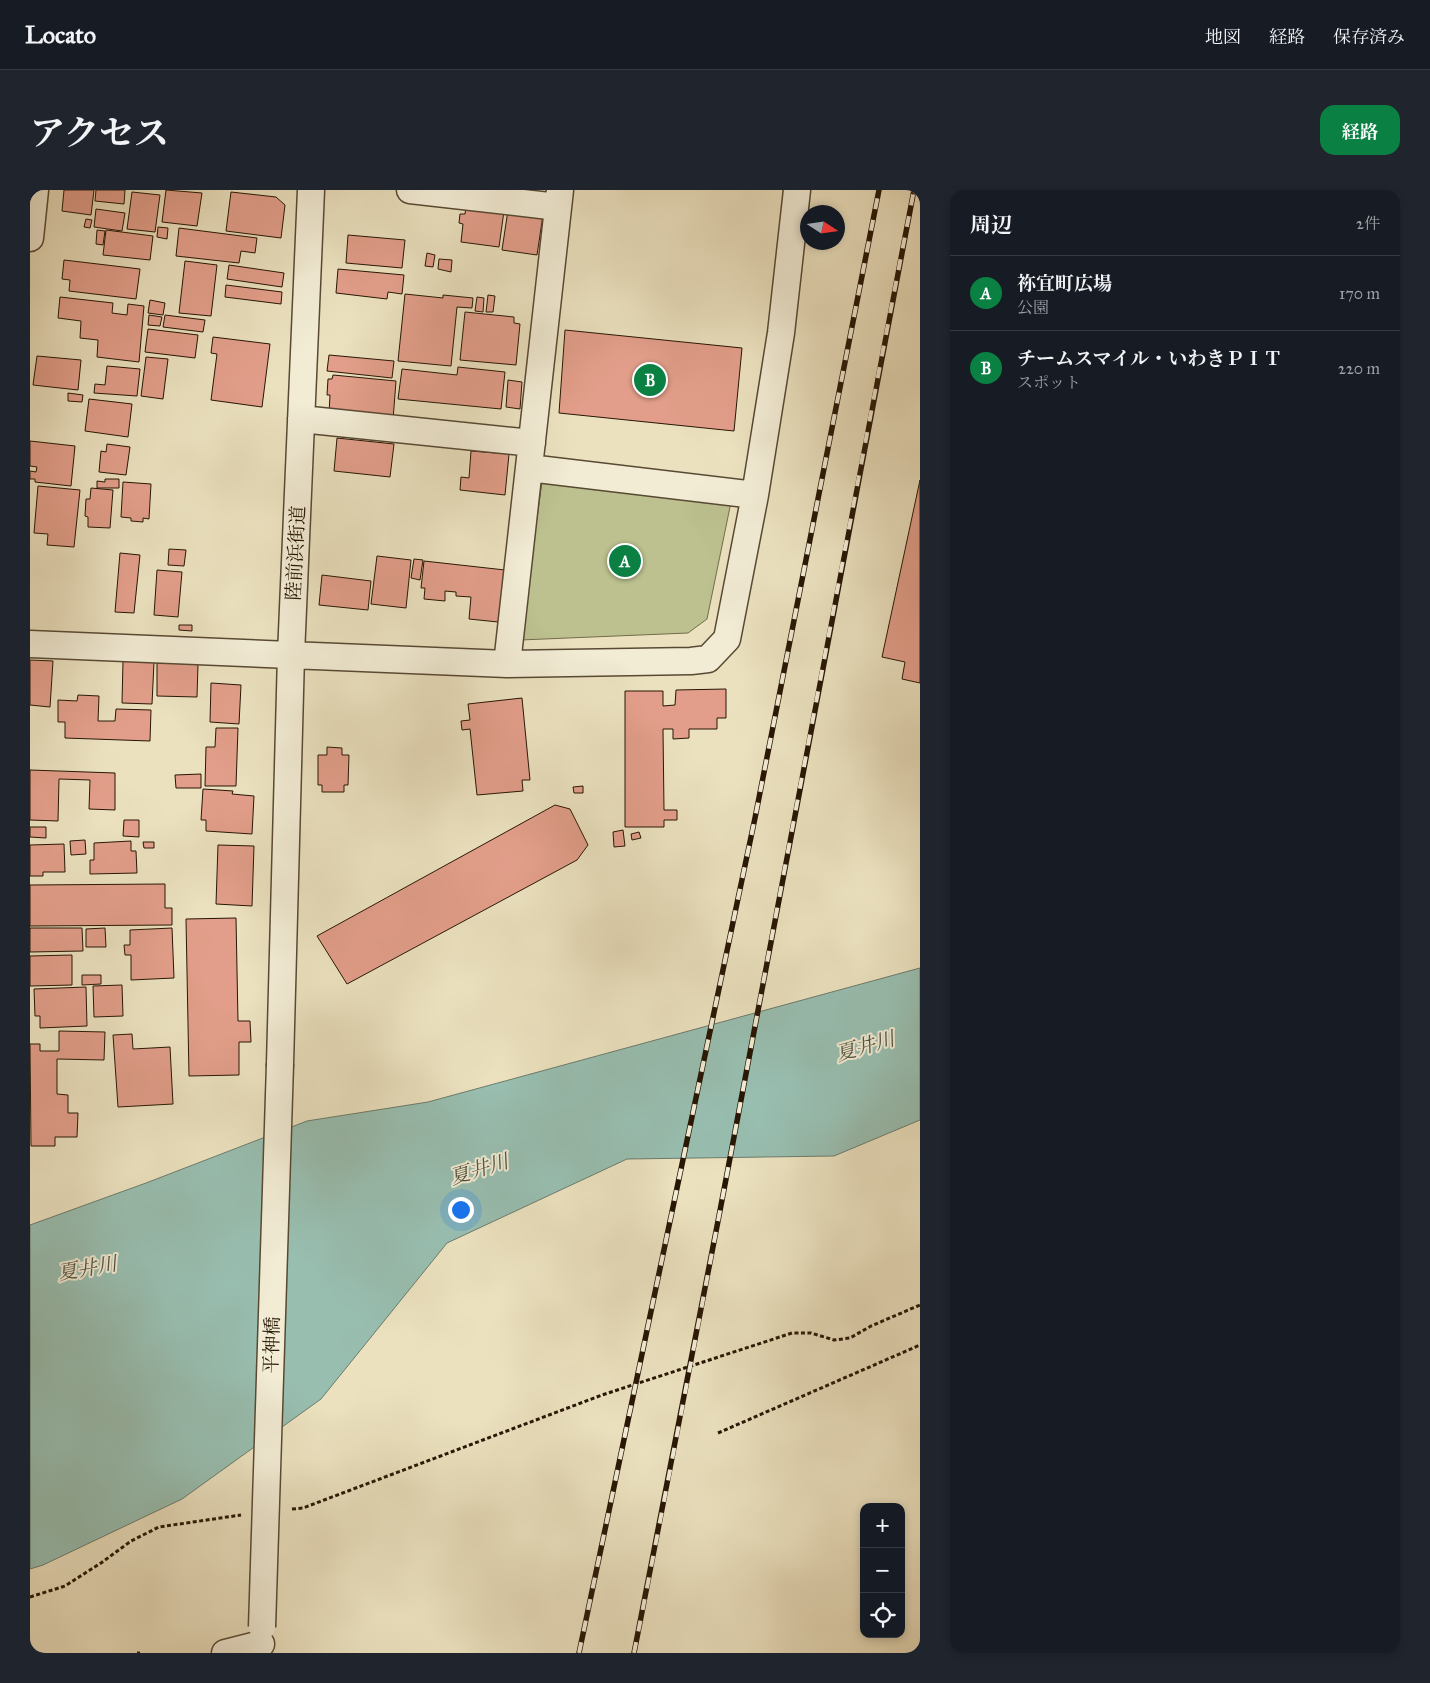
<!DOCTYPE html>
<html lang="ja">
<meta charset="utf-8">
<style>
body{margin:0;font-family:"IM FELL Great Primer","Noto Serif JP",serif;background:#20242c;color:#f1f3f6}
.controls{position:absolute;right:15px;bottom:15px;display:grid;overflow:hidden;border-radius:10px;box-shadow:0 2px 8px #0003}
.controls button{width:45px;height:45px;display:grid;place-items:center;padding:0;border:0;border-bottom:1px solid #363941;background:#171b24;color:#f1f3f6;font:25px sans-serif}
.compass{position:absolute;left:770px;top:15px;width:45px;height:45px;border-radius:50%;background:#171b24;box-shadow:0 2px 8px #0003;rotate:102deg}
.you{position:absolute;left:430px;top:1019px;width:18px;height:18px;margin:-12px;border:4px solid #fff;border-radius:50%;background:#1a73e8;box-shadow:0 0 0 8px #1a73e833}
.badge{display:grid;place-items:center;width:32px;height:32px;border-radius:50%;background:#0b8043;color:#fff;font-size:16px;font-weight:700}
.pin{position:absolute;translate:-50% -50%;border:2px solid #fff;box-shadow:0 1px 5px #0006}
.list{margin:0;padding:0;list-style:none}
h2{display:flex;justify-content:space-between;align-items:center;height:65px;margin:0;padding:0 20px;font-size:21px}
h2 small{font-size:16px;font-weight:400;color:#9ea1a6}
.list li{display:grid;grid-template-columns:32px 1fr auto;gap:15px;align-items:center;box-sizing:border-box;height:75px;padding:0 20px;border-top:1px solid #363941}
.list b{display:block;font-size:19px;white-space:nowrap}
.list p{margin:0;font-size:16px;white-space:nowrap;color:#9ea1a6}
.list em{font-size:16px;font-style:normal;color:#9ea1a6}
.icon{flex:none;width:28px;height:28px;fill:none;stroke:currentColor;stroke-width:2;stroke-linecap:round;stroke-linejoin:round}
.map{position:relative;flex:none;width:890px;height:1463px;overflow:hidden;border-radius:15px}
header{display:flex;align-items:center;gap:30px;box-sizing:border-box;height:70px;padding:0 25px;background:#171b24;border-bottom:1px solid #363941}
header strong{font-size:24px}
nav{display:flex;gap:28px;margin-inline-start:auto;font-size:18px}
.intro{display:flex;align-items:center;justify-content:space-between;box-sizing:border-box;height:120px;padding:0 30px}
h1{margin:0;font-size:35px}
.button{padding:12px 22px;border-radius:15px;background:#0b8043;color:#fff;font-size:18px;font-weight:700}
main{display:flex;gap:30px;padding:0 30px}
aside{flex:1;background:#171b24;border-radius:15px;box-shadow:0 2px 8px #0003}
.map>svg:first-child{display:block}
.green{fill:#bcc18f;stroke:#726c4a}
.water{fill:#98beb0;stroke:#6b7b6b}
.building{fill:#e29e8a;stroke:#271604}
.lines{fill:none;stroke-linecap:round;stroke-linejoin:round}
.minor-casing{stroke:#584933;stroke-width:29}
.path{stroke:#271604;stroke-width:3;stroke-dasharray:4 2.5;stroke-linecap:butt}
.minor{stroke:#f2ecd5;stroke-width:26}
.rail-casing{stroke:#271604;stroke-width:5.5}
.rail{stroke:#f2ecd5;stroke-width:4;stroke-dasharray:11;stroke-linecap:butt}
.minor-bridge-casing{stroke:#584933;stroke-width:29;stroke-linecap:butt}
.minor-bridge{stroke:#f2ecd5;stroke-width:26}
.labels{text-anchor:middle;stroke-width:4;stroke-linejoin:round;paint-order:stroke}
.street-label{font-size:19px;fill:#271604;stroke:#f2ecd5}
.water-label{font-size:20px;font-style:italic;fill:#4f5140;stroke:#f2ecd5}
</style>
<header>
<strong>Locato</strong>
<nav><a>地図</a><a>経路</a><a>保存済み</a></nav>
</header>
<div class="intro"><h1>アクセス</h1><a class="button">経路</a></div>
<main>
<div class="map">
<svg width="890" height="1463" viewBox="0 0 890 1463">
<rect width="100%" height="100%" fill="#ebe1bf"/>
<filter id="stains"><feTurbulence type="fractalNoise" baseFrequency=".004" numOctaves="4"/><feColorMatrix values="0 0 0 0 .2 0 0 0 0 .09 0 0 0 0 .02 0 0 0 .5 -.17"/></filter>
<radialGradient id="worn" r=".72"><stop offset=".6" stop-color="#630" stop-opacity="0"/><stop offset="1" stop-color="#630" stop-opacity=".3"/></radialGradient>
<path class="green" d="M 512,292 L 701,312 L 677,429 L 658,443 L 490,450 Z"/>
<path class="water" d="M 890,778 L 890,930 L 804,966 L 597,969 L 417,1053 L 291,1209 L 152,1309 L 13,1375 L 0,1379 L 0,1035 L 116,993 L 277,931 L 398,912 Z"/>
<path class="building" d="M 34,0 L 64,0 L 61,25 L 32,21 Z
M 66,0 L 95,0 L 94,14 L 65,11 Z
M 136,0 L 172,3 L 167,36 L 132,32 Z
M 102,2 L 130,5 L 125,42 L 97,39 Z
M 201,2 L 246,7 L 255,15 L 251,48 L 196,41 Z
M 436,16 L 474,21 L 469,57 L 431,52 L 433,34 L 429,33 L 430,24 L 435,24 Z
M 66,19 L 95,23 L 92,41 L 64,37 Z
M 478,20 L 513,25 L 507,65 L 472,60 Z
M 56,29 L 62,30 L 60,38 L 54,37 Z
M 128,37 L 138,38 L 137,49 L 127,47 Z
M 149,38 L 227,48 L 225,63 L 211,61 L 209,73 L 146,66 Z
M 67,40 L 75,41 L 73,55 L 66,54 Z
M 76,40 L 123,46 L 120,70 L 73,65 Z
M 318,45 L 375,50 L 372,78 L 316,73 Z
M 397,63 L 405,65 L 403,77 L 395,76 Z
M 409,69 L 422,70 L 421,82 L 408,79 Z
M 34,70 L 110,79 L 106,109 L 39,101 L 40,90 L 32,89 Z
M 155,71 L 187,75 L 181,126 L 149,123 Z
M 199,75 L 254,83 L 252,97 L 197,89 Z
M 308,79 L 374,85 L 372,104 L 358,102 L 357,109 L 306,103 Z
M 196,95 L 252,102 L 251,114 L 195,107 Z
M 375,104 L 413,108 L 413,105 L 443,108 L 442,118 L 427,117 L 421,176 L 368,171 Z
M 458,105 L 465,106 L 463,122 L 456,122 Z
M 30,107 L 83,113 L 82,123 L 97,125 L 98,114 L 114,116 L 109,172 L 67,167 L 68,150 L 50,148 L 51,131 L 28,128 Z
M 447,107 L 454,108 L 453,122 L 445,121 Z
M 120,110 L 135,113 L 133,125 L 118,123 Z
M 435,122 L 484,127 L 484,133 L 490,134 L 486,175 L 430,170 Z
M 119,125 L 132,127 L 130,136 L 118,135 Z
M 135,125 L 175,130 L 173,142 L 133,137 Z
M 118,139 L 168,145 L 165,168 L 115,162 Z
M 535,140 L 712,158 L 704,241 L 529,223 Z
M 183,147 L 240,154 L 232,217 L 181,210 L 187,164 L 181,163 Z
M 299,165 L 364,171 L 362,188 L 297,181 Z
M 7,166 L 51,170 L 48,200 L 3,195 Z
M 116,167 L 138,169 L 133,209 L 111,206 Z
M 77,176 L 110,179 L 107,206 L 64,203 L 65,194 L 75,195 Z
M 428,177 L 475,182 L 471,219 L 368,209 L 372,179 L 427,185 Z
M 303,185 L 366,191 L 363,230 L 299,224 L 300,205 L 297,205 L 298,189 L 302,189 Z
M 478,190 L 492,192 L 490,219 L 476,217 Z
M 38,203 L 53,205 L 52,212 L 38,211 Z
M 59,209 L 102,214 L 98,247 L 55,241 Z
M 307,248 L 364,254 L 360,287 L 304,281 Z
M 0,251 L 45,256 L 41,296 L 5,292 L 5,289 L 0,289 L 0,281 L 6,282 L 7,277 L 0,276 Z
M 77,254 L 100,257 L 96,285 L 69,282 L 71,261 L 76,262 Z
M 441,261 L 479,264 L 475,305 L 430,300 L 431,287 L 439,288 Z
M 75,289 L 89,289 L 89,298 L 67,298 L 67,291 L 75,292 Z
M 890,290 L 890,493 L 872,489 L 875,472 L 852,467 Z
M 93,292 L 121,294 L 119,329 L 113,328 L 113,332 L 101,331 L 101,328 L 91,327 Z
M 8,296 L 50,300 L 44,357 L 17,355 L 18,344 L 4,343 Z
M 61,298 L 83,300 L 80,338 L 58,337 L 58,327 L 55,326 L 56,309 L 60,309 Z
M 139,359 L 156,360 L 154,376 L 138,375 Z
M 90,363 L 110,365 L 104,423 L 85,422 Z
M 347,366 L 381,370 L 376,418 L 341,414 Z
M 384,369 L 393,370 L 390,390 L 381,388 Z
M 394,371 L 475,380 L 468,432 L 439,429 L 441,407 L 426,406 L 426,402 L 415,401 L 415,411 L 394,409 L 395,398 L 391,398 Z
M 127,380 L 152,382 L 148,427 L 124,425 Z
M 292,385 L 341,391 L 338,420 L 289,415 Z
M 149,435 L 162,435 L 162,441 L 149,440 Z
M 0,470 L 23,471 L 20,517 L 0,515 Z
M 93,471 L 124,472 L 122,514 L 92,513 Z
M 127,473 L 168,474 L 167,507 L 127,506 Z
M 181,493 L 211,495 L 209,534 L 180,532 Z
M 696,499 L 696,528 L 687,528 L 687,539 L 659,539 L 659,548 L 643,549 L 643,539 L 633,539 L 634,620 L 647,620 L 647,630 L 634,630 L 634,637 L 595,637 L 595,501 L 633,501 L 633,516 L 645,515 L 646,500 Z
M 48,505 L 69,506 L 68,531 L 85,531 L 86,519 L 121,520 L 120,551 L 35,548 L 35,532 L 28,532 L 28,510 L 47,511 Z
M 492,508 L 500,590 L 492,590 L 493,601 L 447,605 L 440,539 L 432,540 L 431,531 L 440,530 L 438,514 Z
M 186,538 L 208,538 L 206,596 L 175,596 L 176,557 L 185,557 Z
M 297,557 L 312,558 L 312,565 L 319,565 L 318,595 L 314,595 L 314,602 L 292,602 L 292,595 L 288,595 L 288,565 L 297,565 Z
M 0,580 L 85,583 L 85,620 L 59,619 L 60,590 L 29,589 L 28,631 L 0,630 Z
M 171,584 L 171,598 L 146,598 L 145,585 Z
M 553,596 L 553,603 L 544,603 L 543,597 Z
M 173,599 L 203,601 L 202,604 L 224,606 L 222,644 L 176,641 L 176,630 L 171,630 Z
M 525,615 L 540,619 L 558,655 L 547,670 L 317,794 L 287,746 Z
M 94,630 L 109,630 L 109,647 L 93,646 Z
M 0,637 L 16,637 L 16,648 L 0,647 Z
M 593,640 L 595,656 L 584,657 L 583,642 Z
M 609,642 L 611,648 L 602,650 L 601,644 Z
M 55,650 L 56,664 L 41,665 L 40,651 Z
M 101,651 L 101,661 L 106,661 L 107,683 L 60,684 L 60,670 L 64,670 L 64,653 Z
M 113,652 L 124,652 L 124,658 L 114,658 Z
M 34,654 L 35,682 L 13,682 L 13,686 L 0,686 L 0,655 Z
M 188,655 L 224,656 L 222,716 L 186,714 Z
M 135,694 L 135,718 L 142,718 L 142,735 L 0,736 L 0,695 Z
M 206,728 L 208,831 L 220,831 L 221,852 L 209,852 L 209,885 L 159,886 L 156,729 Z
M 0,738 L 52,738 L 53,761 L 0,762 Z
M 75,738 L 76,757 L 56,757 L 56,739 Z
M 142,738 L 144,788 L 101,790 L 101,765 L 95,765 L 94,755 L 100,755 L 100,740 Z
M 42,765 L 42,795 L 0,796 L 0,766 Z
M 52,785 L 71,785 L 71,794 L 52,795 Z
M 92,795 L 93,826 L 64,827 L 63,796 Z
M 56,797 L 57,836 L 10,838 L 10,826 L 5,826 L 4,799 Z
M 29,841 L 75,842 L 74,870 L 27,869 L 27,904 L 38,905 L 38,923 L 48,923 L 47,947 L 25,947 L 25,956 L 1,956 L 0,854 L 10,854 L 10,861 L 29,861 Z
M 102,844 L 103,859 L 140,857 L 143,914 L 88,917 L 83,845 Z"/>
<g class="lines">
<defs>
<path id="minor" d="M 380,0 L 528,17
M 0,48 L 5,0
M 271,229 L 502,253
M 499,278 L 725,305
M 0,454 L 477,474 L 661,471 L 678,469 L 697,449 L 725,305 L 751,143 L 767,0
M 477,474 L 530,0
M 250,874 L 261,465 L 281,0
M 195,1463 L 231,1454"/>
</defs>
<use href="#minor" class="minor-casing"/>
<path class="path" d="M 688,1243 L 890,1155
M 262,1319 L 273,1318 L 572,1205 L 762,1143 L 781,1143 L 804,1150 L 820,1148 L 841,1136 L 890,1115
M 0,1407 L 35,1396 L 71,1373 L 101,1351 L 129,1337 L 211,1325
M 107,1463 L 110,1463"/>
<use href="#minor" class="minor"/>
<defs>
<path id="rail" d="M 549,1463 L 725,628 L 849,0
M 604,1463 C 701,976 789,487 884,0"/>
</defs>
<use href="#rail" class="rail-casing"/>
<use href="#rail" class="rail"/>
<defs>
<path id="minor-bridge" d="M 232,1437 L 250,874"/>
</defs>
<use href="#minor-bridge" class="minor-bridge-casing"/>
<use href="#minor-bridge" class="minor-bridge"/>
</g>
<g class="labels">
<g class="street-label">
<text transform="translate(265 363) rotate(-87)" y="7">陸前浜街道</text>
<text transform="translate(241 1155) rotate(-88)" y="7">平神橋</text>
</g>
<g class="water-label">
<text transform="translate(835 856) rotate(-16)" y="7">夏井川</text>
<text transform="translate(449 979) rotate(-17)" y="7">夏井川</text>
<text transform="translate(57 1078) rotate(-10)" y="7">夏井川</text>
</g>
</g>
<rect width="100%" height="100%" filter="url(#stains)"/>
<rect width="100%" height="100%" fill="url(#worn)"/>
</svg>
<div class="controls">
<button>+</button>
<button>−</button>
<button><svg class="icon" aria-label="locate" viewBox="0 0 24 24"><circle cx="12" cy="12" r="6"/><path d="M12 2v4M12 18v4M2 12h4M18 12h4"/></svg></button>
</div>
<svg class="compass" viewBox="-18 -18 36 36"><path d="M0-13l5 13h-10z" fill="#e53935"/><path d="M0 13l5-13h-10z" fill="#9ea1a6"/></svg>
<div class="you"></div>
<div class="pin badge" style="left:595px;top:371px">A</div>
<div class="pin badge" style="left:620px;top:190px">B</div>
</div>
<aside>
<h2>周辺<small>2件</small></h2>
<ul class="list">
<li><span class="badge">A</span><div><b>祢宜町広場</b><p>公園</p></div><em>170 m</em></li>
<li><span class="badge">B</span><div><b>チームスマイル・いわきＰＩＴ</b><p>スポット</p></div><em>220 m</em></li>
</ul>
</aside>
</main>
